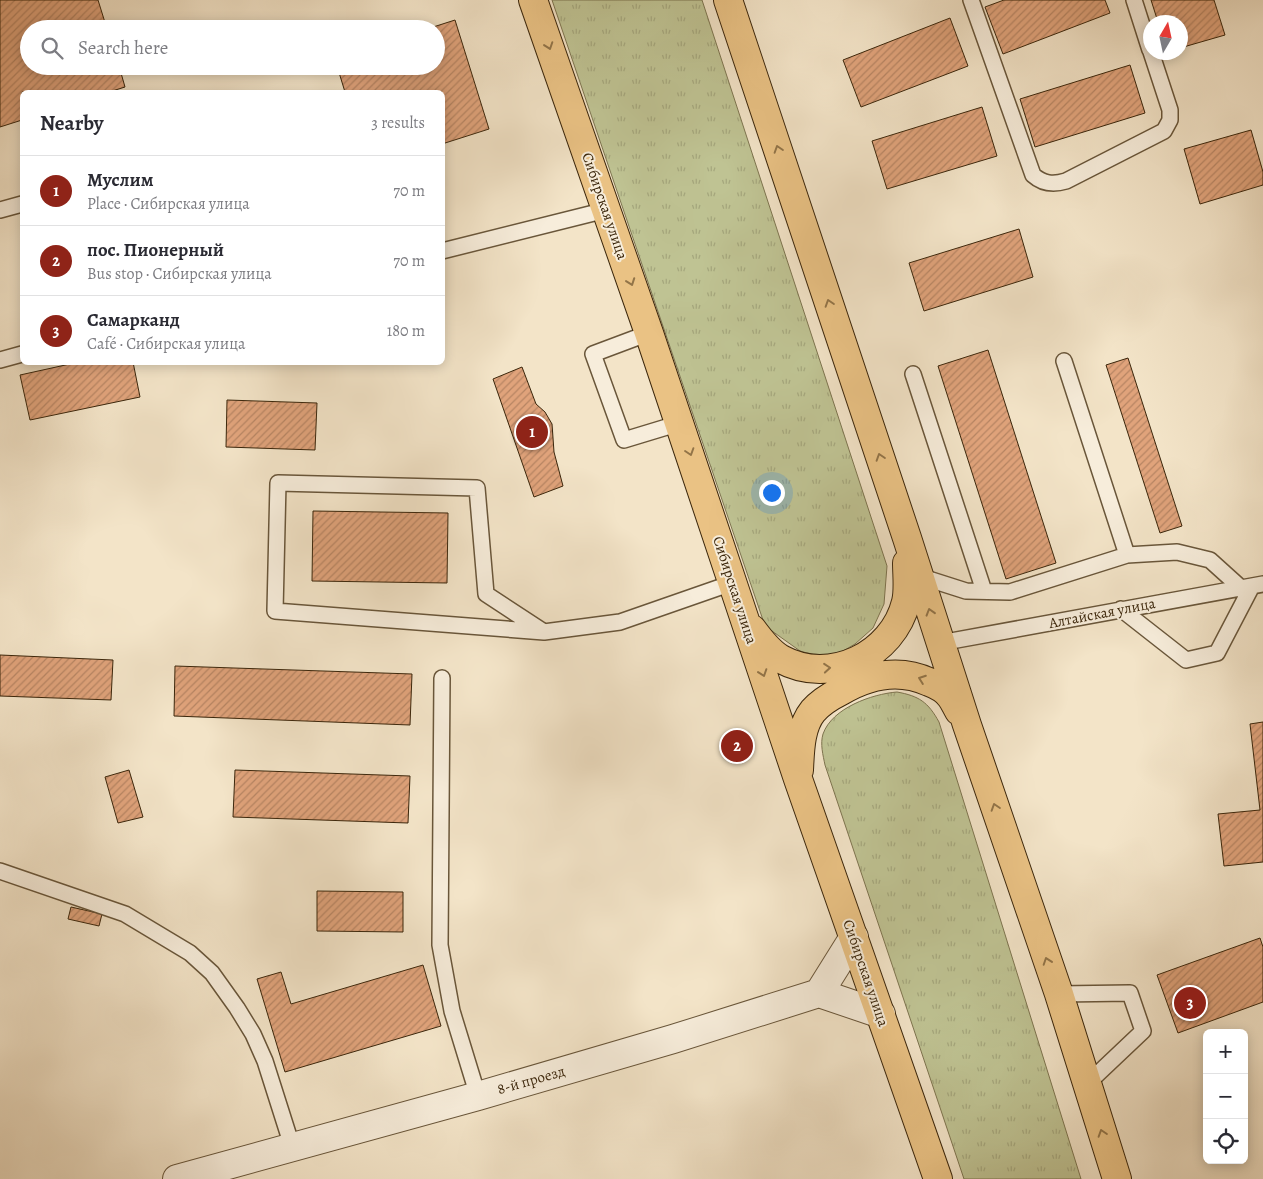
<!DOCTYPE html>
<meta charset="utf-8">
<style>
body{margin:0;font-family:Alegreya,serif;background:#f2f2f3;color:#2b2b33}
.controls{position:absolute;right:15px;bottom:15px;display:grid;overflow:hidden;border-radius:8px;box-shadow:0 2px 12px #0003}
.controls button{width:45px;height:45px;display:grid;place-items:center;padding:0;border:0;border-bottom:1px solid #e1e1e2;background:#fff;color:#2b2b33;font:25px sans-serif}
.compass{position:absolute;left:1143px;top:15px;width:45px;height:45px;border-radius:50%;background:#fff;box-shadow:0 2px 12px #0003;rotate:9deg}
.you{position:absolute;left:771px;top:492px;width:18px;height:18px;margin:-12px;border:4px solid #fff;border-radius:50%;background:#1a73e8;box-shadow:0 0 0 8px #1a73e833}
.badge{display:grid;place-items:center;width:32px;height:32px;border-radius:50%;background:#8f2418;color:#fff;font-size:16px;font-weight:700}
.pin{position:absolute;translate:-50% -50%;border:2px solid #fff;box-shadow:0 1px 5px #0006}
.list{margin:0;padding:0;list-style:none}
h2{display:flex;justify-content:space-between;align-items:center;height:65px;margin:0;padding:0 20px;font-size:21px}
h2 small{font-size:16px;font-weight:400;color:#7c7c81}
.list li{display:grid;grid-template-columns:32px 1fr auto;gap:15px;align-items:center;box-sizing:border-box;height:70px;padding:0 20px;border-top:1px solid #e1e1e2}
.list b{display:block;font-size:19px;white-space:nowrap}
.list p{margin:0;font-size:16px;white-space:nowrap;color:#7c7c81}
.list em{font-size:16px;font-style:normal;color:#7c7c81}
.icon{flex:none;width:28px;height:28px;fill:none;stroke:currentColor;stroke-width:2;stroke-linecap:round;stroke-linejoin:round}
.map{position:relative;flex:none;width:1263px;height:1179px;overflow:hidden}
.search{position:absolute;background:#fff;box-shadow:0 2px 12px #0003;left:20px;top:20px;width:425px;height:55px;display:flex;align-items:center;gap:12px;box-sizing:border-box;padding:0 18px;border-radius:28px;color:#7c7c81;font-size:19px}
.panel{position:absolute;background:#fff;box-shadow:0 2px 12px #0003;left:20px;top:90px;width:425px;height:275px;border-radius:8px}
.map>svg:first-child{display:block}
.grass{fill:url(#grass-tufts);stroke:#7d744f}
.building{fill:url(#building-hatch);stroke:#3b260b}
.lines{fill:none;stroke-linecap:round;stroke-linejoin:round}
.service-casing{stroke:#69563a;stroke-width:18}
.minor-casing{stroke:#69563a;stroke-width:30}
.primary-casing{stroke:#3b260b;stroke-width:30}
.service{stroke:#f7eddb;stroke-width:15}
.minor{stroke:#f7eddb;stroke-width:28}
.primary{stroke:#eac284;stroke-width:28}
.oneway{stroke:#927448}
.labels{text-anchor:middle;stroke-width:4;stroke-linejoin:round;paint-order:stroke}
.street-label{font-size:15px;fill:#3b260b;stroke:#f7eddb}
</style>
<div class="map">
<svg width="1263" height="1179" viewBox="0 0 1263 1179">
<defs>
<pattern id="grass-tufts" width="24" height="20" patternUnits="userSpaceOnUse" patternTransform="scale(1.25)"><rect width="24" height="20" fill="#bfc393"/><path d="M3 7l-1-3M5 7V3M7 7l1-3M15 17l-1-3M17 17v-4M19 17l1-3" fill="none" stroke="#a5a77d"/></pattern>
<pattern id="building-hatch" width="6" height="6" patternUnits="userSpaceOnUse" patternTransform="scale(1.25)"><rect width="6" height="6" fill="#e0a37b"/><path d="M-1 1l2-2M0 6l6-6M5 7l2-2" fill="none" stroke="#b78563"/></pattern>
</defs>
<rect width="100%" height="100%" fill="#f3e4c8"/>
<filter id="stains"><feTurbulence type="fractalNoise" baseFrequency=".004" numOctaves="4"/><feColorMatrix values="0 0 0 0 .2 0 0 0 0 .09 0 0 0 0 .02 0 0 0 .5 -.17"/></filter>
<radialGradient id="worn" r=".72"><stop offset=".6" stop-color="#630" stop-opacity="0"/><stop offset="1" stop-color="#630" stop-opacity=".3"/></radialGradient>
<path class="grass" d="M 552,0 L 702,0 L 887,566 L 884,604 L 873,628 L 855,644 L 838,654 L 818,656 L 800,651 L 765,626 Z
M 897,692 C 919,696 928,702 939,722 L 1081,1179 L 964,1179 L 825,765 C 823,755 820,744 823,734 C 832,708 872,694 897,692 Z"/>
<path class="building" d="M 0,0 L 98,0 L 107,29 L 29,29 L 29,66 L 119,66 L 125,87 L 109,92 L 22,92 L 22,120 L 0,127 Z
M 1004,0 L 1105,0 L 1110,13 L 1003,54 L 985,7 Z
M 1151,0 L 1214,0 L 1225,35 L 1180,48 L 1180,22 L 1158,22 Z
M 950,18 L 968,66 L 861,107 L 843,60 Z
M 455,20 L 489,129 L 442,144 L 442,92 L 345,92 L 337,66 L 436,66 L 436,29 L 427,29 Z
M 1130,65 L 1145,113 L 1035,147 L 1020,99 Z
M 982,107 L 997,156 L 887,189 L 872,141 Z
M 1251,130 L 1263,172 L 1263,185 L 1200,204 L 1184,149 Z
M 1019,229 L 1033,277 L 924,311 L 909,263 Z
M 988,350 L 1056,563 L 1006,579 L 938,366 Z
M 1128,358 L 1182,526 L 1160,533 L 1106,365 Z
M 79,362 L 133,362 L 140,397 L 30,420 L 20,375 Z
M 522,367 L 536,404 L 545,412 L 552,424 L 554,452 L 563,486 L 534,497 L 493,379 Z
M 227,400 L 317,403 L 315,450 L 226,447 Z
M 313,511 L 448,513 L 447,583 L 312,581 Z
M 0,655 L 113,660 L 111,700 L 0,696 Z
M 175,666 L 412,674 L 410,725 L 174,716 Z
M 1263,722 L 1263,862 L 1224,866 L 1218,814 L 1260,810 L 1250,724 Z
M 129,770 L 143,817 L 118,823 L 105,777 Z
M 235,770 L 410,776 L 408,823 L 233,817 Z
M 317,891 L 403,892 L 403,932 L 317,931 Z
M 71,907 L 102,914 L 99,926 L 68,919 Z
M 1260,938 L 1263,947 L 1263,1002 L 1178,1033 L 1157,975 Z
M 423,965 L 441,1026 L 285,1072 L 257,979 L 281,972 L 291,1004 Z"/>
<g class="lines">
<defs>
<path id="service" d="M 971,0 L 1033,175 C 1043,184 1053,185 1066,181 L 1164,131 L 1170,120 L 1170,110 L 1151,52
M 1134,0 L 1150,50
M 0,210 L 22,204
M 442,251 L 606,210
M 649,333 L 593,354 L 624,440 L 680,423
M 0,360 L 22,354
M 913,374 L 984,591
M 1127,555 L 1177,552 L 1210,560 L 1241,588
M 919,576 L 966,591 L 1010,592 L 1127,555 L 1064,361
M 1121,609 L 1186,660 L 1217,653 L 1252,586
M 544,632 L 275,611 L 278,483 L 477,488 L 486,594 L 544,632 L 620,622 L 732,583
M 940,643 L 1263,584
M 442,678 L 440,945 L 452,1011 L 478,1096
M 0,871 L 125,914 L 190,953 L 212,973 L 237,1008 L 253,1034 L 265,1061 L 292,1146
M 1059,994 L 1130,993 L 1143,1031 L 1087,1084"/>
<path id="minor" d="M 819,993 L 881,1014
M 177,1179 L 478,1096 L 673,1039 L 819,993 L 854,937"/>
<path id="primary" d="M 533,0 L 649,333 L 798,779 L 938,1179
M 728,0 L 907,538 L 967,725 L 1059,994 L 1117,1179
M 752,629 C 760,640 769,652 781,659 C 830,686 893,655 906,602 C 909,590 907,575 907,563
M 799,770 C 800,751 800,727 813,711 C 820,703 831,696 841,691 C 868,675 899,668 929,682 C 937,685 946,690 951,697 C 954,701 956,706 959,711"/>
</defs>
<use href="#service" class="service-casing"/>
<use href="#minor" class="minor-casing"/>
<use href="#primary" class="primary-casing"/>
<use href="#service" class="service"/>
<use href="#minor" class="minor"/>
<use href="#primary" class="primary"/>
</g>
<defs><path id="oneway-chevron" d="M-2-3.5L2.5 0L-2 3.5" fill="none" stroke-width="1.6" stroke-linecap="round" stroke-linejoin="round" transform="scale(1.25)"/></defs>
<g class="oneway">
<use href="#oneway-chevron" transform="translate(549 46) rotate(71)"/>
<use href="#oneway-chevron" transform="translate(778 149) rotate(-108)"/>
<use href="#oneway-chevron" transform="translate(631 282) rotate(70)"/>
<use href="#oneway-chevron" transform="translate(829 303) rotate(-108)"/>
<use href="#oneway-chevron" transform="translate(690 452) rotate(72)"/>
<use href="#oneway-chevron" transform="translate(880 457) rotate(-108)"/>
<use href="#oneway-chevron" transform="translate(930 612) rotate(-107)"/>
<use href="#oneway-chevron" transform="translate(827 668) rotate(-5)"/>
<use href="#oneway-chevron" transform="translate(763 673) rotate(71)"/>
<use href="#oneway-chevron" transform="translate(922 679) rotate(-160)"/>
<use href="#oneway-chevron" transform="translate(995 807) rotate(-108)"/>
<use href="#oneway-chevron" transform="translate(1047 961) rotate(-109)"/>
<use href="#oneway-chevron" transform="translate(1102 1133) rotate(-108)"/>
</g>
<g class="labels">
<g class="street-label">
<text transform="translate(605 206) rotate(71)" y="5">Сибирская улица</text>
<text transform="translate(735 590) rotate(72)" y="5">Сибирская улица</text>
<text transform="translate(1102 613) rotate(-11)" y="5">Алтайская улица</text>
<text transform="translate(866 973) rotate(71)" y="5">Сибирская улица</text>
<text transform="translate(531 1080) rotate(-16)" y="5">8-й проезд</text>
</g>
</g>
<rect width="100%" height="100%" filter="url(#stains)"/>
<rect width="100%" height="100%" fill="url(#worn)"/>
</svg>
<div class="controls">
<button>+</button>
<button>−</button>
<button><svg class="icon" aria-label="locate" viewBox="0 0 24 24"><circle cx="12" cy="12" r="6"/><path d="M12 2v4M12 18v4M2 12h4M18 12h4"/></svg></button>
</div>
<svg class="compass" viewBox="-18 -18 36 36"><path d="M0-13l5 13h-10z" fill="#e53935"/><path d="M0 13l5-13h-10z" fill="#7c7c81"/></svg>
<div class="you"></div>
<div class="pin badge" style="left:532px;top:432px">1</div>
<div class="pin badge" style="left:737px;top:746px">2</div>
<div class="pin badge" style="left:1190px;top:1003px">3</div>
<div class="search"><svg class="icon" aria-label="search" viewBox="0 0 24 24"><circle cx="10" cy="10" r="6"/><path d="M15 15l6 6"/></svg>Search here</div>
<section class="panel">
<h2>Nearby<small>3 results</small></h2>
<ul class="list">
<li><span class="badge">1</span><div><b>Муслим</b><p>Place · Сибирская улица</p></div><em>70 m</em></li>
<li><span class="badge">2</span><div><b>пос. Пионерный</b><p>Bus stop · Сибирская улица</p></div><em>70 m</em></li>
<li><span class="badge">3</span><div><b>Самарканд</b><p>Café · Сибирская улица</p></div><em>180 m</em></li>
</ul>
</section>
</div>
